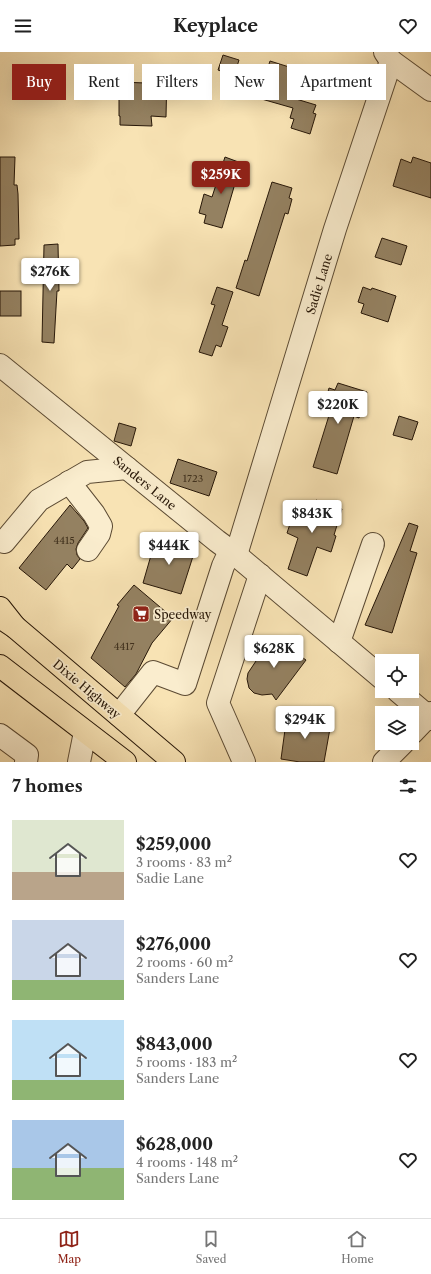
<!DOCTYPE html>
<html lang="en">
<head>
<meta charset="utf-8">
<style>
	:root { --surface:#fff; --page:#f2f2f2; --text:#222; --muted:#767676; --line:#e0e0e0; --accent:#8f2418 }
	body { margin:0; font-family:"Libre Caslon Text",serif; background:var(--page); color:var(--text); height:100vh; display:flex; flex-direction:column; font-size:15px; white-space:nowrap }
	* { box-sizing:border-box; margin:0 }
	p { font-size:13px; color:var(--muted) }
	.icon { flex:none; width:22px; height:22px; fill:none; stroke:currentColor; stroke-width:2; stroke-linecap:round; stroke-linejoin:round }
	.map { position:relative; height:710px; overflow:hidden }
	.side { display:flex; flex-direction:column; background:var(--surface); flex:1 }
	.side>* { flex:none }
	.hud { position:absolute; left:12px; top:12px; width:407px; height:36px; display:flex; gap:8px }
	.tools { position:absolute; left:375px; top:602px; display:grid; gap:8px }
	.tools a { display:grid; place-items:center; width:44px; height:44px; border-radius:0px; background:var(--surface); box-shadow:0 4px 16px #0002; font-size:20px }
	.price { position:absolute; translate:-50% -34px; padding:0 9px; border-radius:4px; background:#fff; color:#222; font-size:13px; line-height:26px; filter:drop-shadow(0 1px 2px #0008) }
	.price::after { content:''; position:absolute; left:50%; top:24px; width:12px; height:9px; margin-left:-6px; background:inherit; clip-path:polygon(0 0,100% 0,50% 100%) }
	.price.current { background:var(--accent); color:#fff }
	ul { padding:0; list-style:none }
	li { display:flex; align-items:center; gap:12px; height:100px; padding:0 12px }
	li span { display:grid; place-items:center; flex:none; width:112px; height:80px; border-radius:0px; color:#555 }
	li>.icon { margin-inline-start:auto }
	span .icon { width:48px; height:48px; fill:#fffc; stroke-width:1 }
	li b { font-size:17px }
	h2 { display:flex; justify-content:space-between; align-items:center; height:48px; padding:0 12px; font-size:17px }
	.tag { padding:0 14px; border-radius:0px; background:var(--surface); box-shadow:0 4px 16px #0002; font-size:14px; line-height:36px }
	.tag.current { background:var(--accent); color:#fff }
	header { display:flex; justify-content:space-between; align-items:center; height:52px; padding:0 12px; background:var(--surface); font-size:18px; font-weight:700 }
	.menu { display:flex; justify-content:space-around; align-items:center; height:56px; border-top:1px solid var(--line); background:var(--surface); font-size:11px; color:var(--muted) }
	.menu a { display:grid; justify-items:center; gap:2px }
	.menu .current { color:var(--accent) }
	.map>svg:first-child { display:block }
</style>
</head>
<body>
<header><svg class="icon" aria-label="menu" viewBox="0 0 24 24"><path d="M4 6h16M4 12h16M4 18h16"/></svg>Keyplace<svg class="icon" aria-label="heart" viewBox="0 0 24 24"><path d="M12 20l-8-8c-3-5 5-10 8-4 3-6 11-1 8 4z"/></svg></header>
<div class="map">
<svg width="431" height="710" viewBox="0 0 431 710">
	<rect width="100%" height="100%" fill="#f8e3b4"/>
	<filter id="stains"><feTurbulence type="fractalNoise" baseFrequency=".005" numOctaves="4"/><feColorMatrix values="0 0 0 0 .2 0 0 0 0 .09 0 0 0 0 .02 0 0 0 .5 -.17"/></filter>
	<radialGradient id="worn" r=".72"><stop offset=".6" stop-color="#630" stop-opacity="0"/><stop offset="1" stop-color="#630" stop-opacity=".3"/></radialGradient>
	<g fill="#948161" stroke="#271708">
		<polygon points="223,3 239,8 234,24 218,18"/>
		<polygon points="270,9 305,20 296,47 316,53 313,61 316,62 310,82 291,76 294,67 290,66 293,56 258,46"/>
		<polygon points="146,18 167,19 166,65 151,64 152,74 120,73 120,64 119,64 119,30 146,31"/>
		<polygon points="17,19 47,19 47,38 17,37"/>
		<polygon points="0,105 15,105 14,133 17,133 18,142 19,187 15,187 15,193 0,194"/>
		<polygon points="225,105 241,111 222,176 204,171 206,163 199,161 204,142 212,145"/>
		<polygon points="413,105 431,111 431,146 393,134 401,107 411,111"/>
		<polygon points="272,130 292,136 289,146 292,147 288,162 285,161 259,244 236,236 245,208 247,209"/>
		<polygon points="382,186 407,194 401,213 375,205"/>
		<polygon points="58,192 59,239 57,239 54,291 42,290 44,193"/>
		<polygon points="217,235 233,240 222,273 228,275 221,295 216,293 212,304 199,300 215,253 211,252"/>
		<polygon points="363,235 371,238 372,236 396,244 388,270 361,261 364,252 358,250"/>
		<rect x="0" y="239" width="21" height="25"/>
		<polygon points="338,331 367,340 359,366 354,364 337,422 313,415 331,357 324,355 329,336 335,338"/>
		<polygon points="399,364 418,370 412,388 393,383"/>
		<polygon points="119,371 136,376 131,394 114,389"/>
		<polygon points="178,407 217,420 209,444 170,431"/>
		<polygon points="316,448 342,457 334,483 336,484 331,500 317,495 307,524 288,517 298,486 287,481 295,457 299,458 299,455 310,459 312,454 314,455"/>
		<polygon points="70,453 84,469 88,476 78,491 76,497 77,503 80,507 72,517 67,512 46,538 19,516"/>
		<polygon points="409,471 418,474 410,499 417,501 392,581 365,573"/>
		<polygon points="156,486 195,498 181,542 143,531"/>
		<polygon points="134,533 173,566 152,591 136,622 125,635 91,606 119,554 117,553"/>
		<polygon points="272,585 306,608 276,648 272,642 262,643 254,641 249,636 247,627 248,621"/>
		<polygon points="287,663 331,671 324,710 300,710 281,707"/>
	</g>
	<g fill="none" stroke-linecap="round" stroke-linejoin="round">
		<g stroke="#5b4a33" stroke-width="24">
			<g id="minor">
				<polyline points="385,0 391,9 431,38"/>
				<polyline points="0,313 217,489 236,503 382,626"/>
				<polyline points="69,430 94,462 101,474 99,482 88,498"/>
				<polyline points="4,490 39,448 87,420 127,416"/>
				<polyline points="236,503 335,177 391,9"/>
				<polyline points="339,590 373,492"/>
				<polyline points="398,639 431,667"/>
				<polyline points="119,663 153,620 185,632 223,514 230,499"/>
				<polyline points="412,681 431,661"/>
				<polyline points="0,683 27,703 26,710"/>
				<polyline points="79,710 85,680"/>
				<polyline points="244,710 218,651 260,523"/>
				<polyline points="384,710 403,691"/>
			</g>
		</g>
		<g stroke="#271708" stroke-width="24">
			<g id="major">
				<polyline points="0,565 15,575 174,710"/>
				<polyline points="0,614 125,710"/>
			</g>
		</g>
		<g stroke="#271708" stroke-width="24">
			<polyline id="highway" points="0,556 15,575"/>
		</g>
		<use href="#minor" stroke="#faedce" stroke-width="22"/>
		<use href="#major" stroke="#f8e3b4" stroke-width="22"/>
		<use href="#highway" stroke="#f8e3b4" stroke-width="22"/>
	</g>
	<defs>
		<g id="supermarket-square" transform="scale(0.9)"><rect x="-9" y="-9" width="18" height="18" rx="4" fill="#8f2418" stroke="#faedce"/><path d="M-6-5.5h2.5l.6 2H6L4.5 2H-2.5L-4.4-4H-6ZM-1.5 3.2a1.3 1.3 0 1 0 .1 0ZM3 3.2a1.3 1.3 0 1 0 .1 0Z" fill="#fff"/></g>
	</defs>
	<g fill-rule="evenodd">
		<use href="#supermarket-square" x="141" y="562"/>
	</g>
	<g text-anchor="middle" dominant-baseline="central" stroke-width="3.5" stroke-linejoin="round" paint-order="stroke">
		<g font-size="10" fill="#42321e">
			<text x="193" y="426">1723</text>
			<text x="64" y="488">4415</text>
			<text x="124" y="594">4417</text>
		</g>
		<g font-size="12" fill="#271708" stroke="#faedce">
			<text transform="translate(319 232) rotate(-73)">Sadie Lane</text>
			<text transform="translate(145 431) rotate(39)">Sanders Lane</text>
			<text transform="translate(87 637) rotate(40)">Dixie Highway</text>
		</g>
		<g font-size="12" fill="#271708" stroke="#faedce" text-anchor="start">
			<text x="154" y="562">Speedway</text>
		</g>
	</g>
	<rect width="100%" height="100%" filter="url(#stains)"/>
	<rect width="100%" height="100%" fill="url(#worn)"/>
</svg>
<div class="tools">
<a><svg class="icon" aria-label="locate" viewBox="0 0 24 24"><circle cx="12" cy="12" r="6"/><path d="M12 2v4M12 18v4M2 12h4M18 12h4"/></svg></a>
<a><svg class="icon" aria-label="layers" viewBox="0 0 24 24"><path d="M12 4l9 5-9 5-9-5zM3 14l9 5 9-5"/></svg></a>
</div>
<b class="price current" style="left:221px;top:143px">$259K</b>
<b class="price" style="left:50px;top:240px">$276K</b>
<b class="price" style="left:338px;top:373px">$220K</b>
<b class="price" style="left:312px;top:482px">$843K</b>
<b class="price" style="left:169px;top:514px">$444K</b>
<b class="price" style="left:274px;top:617px">$628K</b>
<b class="price" style="left:305px;top:688px">$294K</b>
<div class="hud">
<a class="tag current">Buy</a>
<a class="tag">Rent</a>
<a class="tag">Filters</a>
<a class="tag">New</a>
<a class="tag">Apartment</a>
</div>
</div>
<section class="side">
<h2>7 homes<svg class="icon" aria-label="filters" viewBox="0 0 24 24"><path d="M4 7h16M4 17h16"/><circle cx="9" cy="7" r="2"/><circle cx="15" cy="17" r="2"/></svg></h2>
<ul>
<li><span style="background:linear-gradient(#dfe7d0 65%,#b9a48a 0)"><svg class="icon" aria-label="home" viewBox="0 0 24 24"><path d="M3 11l9-7 9 7M6 9v11h12V9"/></svg></span><div><b>$259,000</b><p>3 rooms · 83 m²</p><p>Sadie Lane</p></div><svg class="icon" aria-label="heart" viewBox="0 0 24 24"><path d="M12 20l-8-8c-3-5 5-10 8-4 3-6 11-1 8 4z"/></svg></li>
<li><span style="background:linear-gradient(#c9d6e8 75%,#8fb573 0)"><svg class="icon" aria-label="home" viewBox="0 0 24 24"><path d="M3 11l9-7 9 7M6 9v11h12V9"/></svg></span><div><b>$276,000</b><p>2 rooms · 60 m²</p><p>Sanders Lane</p></div><svg class="icon" aria-label="heart" viewBox="0 0 24 24"><path d="M12 20l-8-8c-3-5 5-10 8-4 3-6 11-1 8 4z"/></svg></li>
<li><span style="background:linear-gradient(#bfe0f5 75%,#8fb573 0)"><svg class="icon" aria-label="home" viewBox="0 0 24 24"><path d="M3 11l9-7 9 7M6 9v11h12V9"/></svg></span><div><b>$843,000</b><p>5 rooms · 183 m²</p><p>Sanders Lane</p></div><svg class="icon" aria-label="heart" viewBox="0 0 24 24"><path d="M12 20l-8-8c-3-5 5-10 8-4 3-6 11-1 8 4z"/></svg></li>
<li><span style="background:linear-gradient(#a9c7e8 60%,#8fb573 0)"><svg class="icon" aria-label="home" viewBox="0 0 24 24"><path d="M3 11l9-7 9 7M6 9v11h12V9"/></svg></span><div><b>$628,000</b><p>4 rooms · 148 m²</p><p>Sanders Lane</p></div><svg class="icon" aria-label="heart" viewBox="0 0 24 24"><path d="M12 20l-8-8c-3-5 5-10 8-4 3-6 11-1 8 4z"/></svg></li>
</ul>
</section>
<nav class="menu">
<a class="current"><svg class="icon" aria-label="map" viewBox="0 0 24 24"><path d="M3 6l6-2 6 2 6-2v14l-6 2-6-2-6 2zM9 4v14M15 6v14"/></svg>Map</a>
<a><svg class="icon" aria-label="saved" viewBox="0 0 24 24"><path d="M7 4h10v16l-5-4-5 4z"/></svg>Saved</a>
<a><svg class="icon" aria-label="home" viewBox="0 0 24 24"><path d="M3 11l9-7 9 7M6 9v11h12V9"/></svg>Home</a>
</nav>
</body>
</html>
